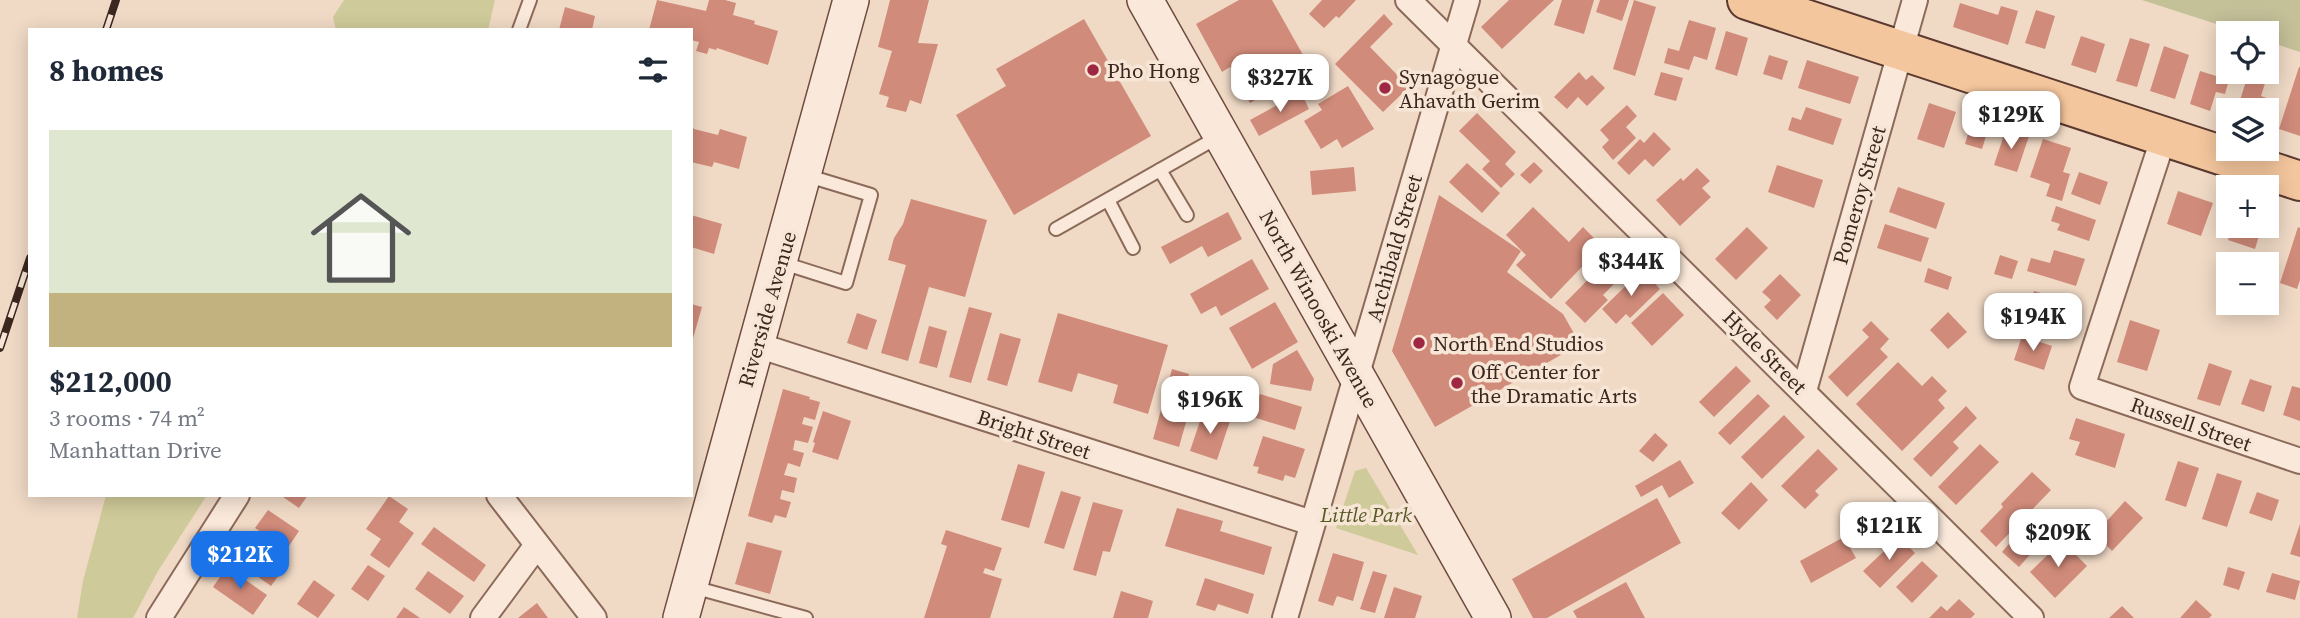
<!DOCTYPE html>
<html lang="en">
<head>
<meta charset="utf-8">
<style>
	:root { --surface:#fff; --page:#f2f2f3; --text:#1f2937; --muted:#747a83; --line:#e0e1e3; --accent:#1a73e8 }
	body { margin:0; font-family:"Source Serif 4",serif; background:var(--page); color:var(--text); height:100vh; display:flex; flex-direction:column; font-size:26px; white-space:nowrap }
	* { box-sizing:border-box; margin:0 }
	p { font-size:23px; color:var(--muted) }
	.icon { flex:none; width:38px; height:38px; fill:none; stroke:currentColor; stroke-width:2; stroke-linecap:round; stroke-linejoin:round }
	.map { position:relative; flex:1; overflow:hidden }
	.panel { position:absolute; left:28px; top:28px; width:665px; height:469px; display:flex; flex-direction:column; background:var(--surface); border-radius:0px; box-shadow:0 4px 18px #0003 }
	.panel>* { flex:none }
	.buttons { position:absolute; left:2216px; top:21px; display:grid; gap:14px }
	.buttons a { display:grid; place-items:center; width:63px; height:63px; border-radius:0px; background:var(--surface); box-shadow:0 4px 18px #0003; font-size:35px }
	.price { position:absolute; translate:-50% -60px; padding:0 16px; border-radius:14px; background:#fff; color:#222; font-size:23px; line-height:46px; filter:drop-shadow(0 2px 4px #0008) }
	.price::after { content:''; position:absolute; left:50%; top:42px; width:21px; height:16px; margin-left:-10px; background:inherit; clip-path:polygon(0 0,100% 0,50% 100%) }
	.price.active { background:var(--accent); color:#fff }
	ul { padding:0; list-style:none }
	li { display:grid; align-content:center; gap:14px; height:371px; padding:0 21px }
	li+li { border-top:2px solid var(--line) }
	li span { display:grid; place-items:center; height:217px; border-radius:0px; color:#555 }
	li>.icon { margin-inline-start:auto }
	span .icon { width:126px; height:126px; fill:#fffc; stroke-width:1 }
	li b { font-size:30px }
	h2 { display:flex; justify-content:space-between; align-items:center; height:84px; padding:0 21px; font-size:30px }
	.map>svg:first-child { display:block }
</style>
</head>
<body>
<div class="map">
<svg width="2300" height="618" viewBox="0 0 2300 618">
	<rect width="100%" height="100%" fill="#f0dac6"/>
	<g fill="#cfca99">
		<polygon points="344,0 495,0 488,30 336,30 333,17"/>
		<polygon points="1366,468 1418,555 1336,528 1355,471"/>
		<polygon points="106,495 207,495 158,571 133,618 77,618 83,581"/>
	</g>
	<polygon fill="#c4c098" points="2142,0 2300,0 2300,52 2266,41 2266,33 2244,33"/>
	<g fill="#d08b7a">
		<polygon points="657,0 706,11 709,0 725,0 736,3 733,15 755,21 754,24 778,31 768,65 717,48 716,50 709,48 707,54 696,51 699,42 691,40 691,30 649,30"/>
		<polygon points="890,0 929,0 918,43 938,44 921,104 910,100 906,112 886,107 889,97 879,94 892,51 878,47"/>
		<polygon points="1239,0 1272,0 1307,62 1282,76 1286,83 1250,103 1230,67 1222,72 1196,24"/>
		<polygon points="1322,0 1356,0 1339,18 1336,16 1324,28 1309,14"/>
		<polygon points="1509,0 1554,0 1502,49 1481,27"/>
		<polygon points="1562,0 1594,0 1584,34 1554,25"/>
		<polygon points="1600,0 1629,0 1622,21 1596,12"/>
		<polygon points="1634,0 1656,7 1635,76 1613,69"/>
		<polygon points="1960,3 1998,15 2001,6 2018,11 2008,45 1953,27"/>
		<polygon points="565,7 595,16 592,30 559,30"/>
		<polygon points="2036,10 2055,16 2045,49 2025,43"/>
		<polygon points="1384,14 1393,24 1370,47 1409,87 1383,112 1335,64"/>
		<polygon points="1084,19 1151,136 1014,215 956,115 1006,86 996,69"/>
		<polygon points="1689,20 1716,28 1707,60 1694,56 1689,70 1664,63 1668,48 1679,51"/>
		<polygon points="1726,31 1748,38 1737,76 1715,69"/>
		<polygon points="2081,36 2105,44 2096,73 2071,65"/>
		<polygon points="2130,38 2150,44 2137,87 2116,81"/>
		<polygon points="2164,46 2189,55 2175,99 2150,91"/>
		<polygon points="1769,55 1788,61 1782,80 1763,74"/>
		<polygon points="1807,60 1859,77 1850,104 1798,88"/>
		<polygon points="2266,62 2271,64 2261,96 2272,100 2267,116 2266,110 2237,110 2247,78 2237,75 2237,72 2266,72"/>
		<polygon points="2299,67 2300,67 2300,136 2279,129"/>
		<polygon points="2200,71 2229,80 2225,94 2216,92 2210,111 2190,104"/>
		<polygon points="1579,72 1586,80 1592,75 1605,88 1587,106 1578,97 1567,109 1554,97"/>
		<polygon points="1661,72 1683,78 1676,101 1654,95"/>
		<polygon points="1348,86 1374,129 1342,148 1337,139 1321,149 1304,121 1322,110 1318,104"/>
		<polygon points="1301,92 1309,109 1259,136 1250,120"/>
		<polygon points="1929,103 1956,112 1944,148 1917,139"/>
		<polygon points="1627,105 1637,116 1626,127 1636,138 1613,160 1602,147 1609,140 1600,130"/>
		<polygon points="1806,107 1842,119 1833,145 1788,130 1792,117 1801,120"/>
		<polygon points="1477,113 1516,152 1505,164 1515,174 1501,188 1482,169 1490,161 1459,131"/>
		<polygon points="1973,118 1990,123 1982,149 1965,144"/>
		<polygon points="691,123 694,129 718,135 720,129 747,137 739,169 714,162 712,167 691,162"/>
		<polygon points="2006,129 2029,136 2017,172 1994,165"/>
		<polygon points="1654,132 1671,149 1653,167 1645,159 1629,175 1617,163 1640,139 1644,143"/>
		<polygon points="2043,139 2071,148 2063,172 2070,174 2062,201 2046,196 2050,184 2030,177"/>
		<polygon points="1534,162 1543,171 1530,184 1520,175"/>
		<polygon points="1467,163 1500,193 1482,213 1449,182"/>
		<polygon points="1777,165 1823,180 1814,208 1768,192"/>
		<polygon points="1354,167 1356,191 1312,195 1310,171"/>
		<polygon points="1697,168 1710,181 1702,188 1711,197 1680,226 1656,200 1681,178 1683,181"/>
		<polygon points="2079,172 2108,182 2100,205 2071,194"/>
		<polygon points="1898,187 1945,203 1936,229 1889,212"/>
		<polygon points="2178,191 2213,203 2201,236 2167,224"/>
		<polygon points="1439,195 1521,251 1507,272 1563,314 1580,344 1435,427 1392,351"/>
		<polygon points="911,199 987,220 965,297 929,287 908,361 881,353 906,265 888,260 894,238 903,224"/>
		<polygon points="2056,206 2096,220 2089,241 2057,230 2060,224 2051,221"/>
		<polygon points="1533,207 1569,242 1583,227 1602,246 1551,299 1516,265 1526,255 1506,235"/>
		<polygon points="1228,212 1242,239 1208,257 1202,246 1170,264 1161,247"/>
		<polygon points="691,215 722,224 714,254 691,247"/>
		<polygon points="1885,224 1929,238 1921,262 1877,248"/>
		<polygon points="2232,226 2262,226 2255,249 2228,240"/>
		<polygon points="1747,227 1768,248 1736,280 1715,259"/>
		<polygon points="2298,227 2300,228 2300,280 2297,289 2280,283"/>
		<polygon points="1619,248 1635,263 1603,295 1608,300 1585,323 1565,303"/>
		<polygon points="2054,250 2085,259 2076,286 2027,271 2031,258 2050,263"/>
		<polygon points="2000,255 2018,261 2012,279 1994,274"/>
		<polygon points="1252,259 1269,289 1221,316 1216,306 1201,314 1190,294"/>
		<polygon points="1928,268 1952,277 1948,290 1924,282"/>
		<polygon points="1642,270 1660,289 1630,318 1626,314 1616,324 1602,309"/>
		<polygon points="1780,274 1801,295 1777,320 1764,307 1771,300 1762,292"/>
		<polygon points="2034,291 2068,301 2061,325 2027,315"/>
		<polygon points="1663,293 1684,315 1652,346 1631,323"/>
		<polygon points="1275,302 1298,342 1252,369 1229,328"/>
		<polygon points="691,304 702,307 692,342 691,342"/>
		<polygon points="969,307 992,313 971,383 949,377"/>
		<polygon points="1948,312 1967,332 1948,349 1930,330"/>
		<polygon points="857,313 877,320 867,350 847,343"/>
		<polygon points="1058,313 1168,345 1148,414 1113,403 1118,385 1078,373 1072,392 1038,382"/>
		<polygon points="2130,320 2160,330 2147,371 2117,362"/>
		<polygon points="1871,321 1889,339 1880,349 1888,357 1847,397 1828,377 1869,337 1862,330"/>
		<polygon points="929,326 947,331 937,368 919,363"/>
		<polygon points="1000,333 1021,339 1007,386 987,380"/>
		<polygon points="2022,336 2052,346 2044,370 2014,360"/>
		<polygon points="1297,350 1314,379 1311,391 1270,384 1273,364"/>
		<polygon points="1898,362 1922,386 1932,376 1947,391 1938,400 1945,408 1902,451 1856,404"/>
		<polygon points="2209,363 2232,371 2220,406 2197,399"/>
		<polygon points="1736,366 1751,381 1714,417 1699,402"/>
		<polygon points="1172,369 1189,374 1187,381 1197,383 1179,447 1153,439"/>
		<polygon points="2250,379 2272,386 2264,412 2241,404"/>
		<polygon points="2292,386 2300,388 2300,421 2283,415"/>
		<polygon points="783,389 810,397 809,399 820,402 815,420 804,417 802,424 813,427 808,443 795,440 793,450 804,453 800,467 788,463 784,475 797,478 794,493 782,490 780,499 791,502 786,518 775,515 772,523 748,516"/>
		<polygon points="1260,394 1302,407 1295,430 1253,417"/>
		<polygon points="1758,394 1770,406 1730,445 1718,433"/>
		<polygon points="1966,406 1977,418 1953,442 1959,448 1931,477 1913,459"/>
		<polygon points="823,411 851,421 838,460 812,452 815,443 813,442"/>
		<polygon points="1203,412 1230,421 1217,460 1190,451"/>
		<polygon points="1784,415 1805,437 1762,479 1741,457"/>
		<polygon points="2076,418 2125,434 2115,468 2075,455 2080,442 2069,439"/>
		<polygon points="1655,433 1668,445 1653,462 1639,451"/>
		<polygon points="1263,436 1305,449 1295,478 1285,475 1283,481 1257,473 1259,467 1253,466"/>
		<polygon points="1980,444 1999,462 1956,505 1938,487"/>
		<polygon points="1818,449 1838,469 1815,491 1819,495 1805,509 1781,486"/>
		<polygon points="1680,460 1694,483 1669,498 1662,485 1641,497 1635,486"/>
		<polygon points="2178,461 2199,468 2186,507 2165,500"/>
		<polygon points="1018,464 1045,472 1029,528 1001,520"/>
		<polygon points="2032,472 2051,490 1996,547 1980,531 2003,507 2001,504"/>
		<polygon points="2217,473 2242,481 2227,527 2202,519"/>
		<polygon points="1751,482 1768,500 1739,530 1721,513"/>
		<polygon points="1061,491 1081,497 1064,549 1044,543"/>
		<polygon points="2257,492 2279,500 2272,521 2249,513"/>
		<polygon points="280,495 308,495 299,508"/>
		<polygon points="389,496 408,509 399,522 414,533 389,568 370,555 381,539 366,529"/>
		<polygon points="1657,498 1681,543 1547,618 1533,618 1512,579"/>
		<polygon points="2125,501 2143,518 2112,551 2095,534"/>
		<polygon points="1093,502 1123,510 1110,552 1103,551 1096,576 1073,570"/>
		<polygon points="1177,508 1223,521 1220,531 1272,547 1264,575 1165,546"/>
		<polygon points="268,510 299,531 287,549 255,528"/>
		<polygon points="1873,513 1888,530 1870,547 1855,531"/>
		<polygon points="2032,517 2049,533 2019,567 2002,552"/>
		<polygon points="2300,524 2300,557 2290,554"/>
		<polygon points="434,527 486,565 474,582 421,544"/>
		<polygon points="946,530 1002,548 994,571 985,568 983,573 1002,579 990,618 924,618 947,546 941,544"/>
		<polygon points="1844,537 1856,558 1811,583 1800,561"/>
		<polygon points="1899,537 1915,553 1880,588 1863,571"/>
		<polygon points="246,541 284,568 271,586 233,559"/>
		<polygon points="2062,541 2087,566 2055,598 2030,572"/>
		<polygon points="747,542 782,551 770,594 735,584"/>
		<polygon points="1333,553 1364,562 1353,601 1337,596 1333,606 1318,601"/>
		<polygon points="1922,561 1938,576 1912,603 1896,587"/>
		<polygon points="368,565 385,576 368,601 351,589"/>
		<polygon points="227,567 267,595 253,615 213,587"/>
		<polygon points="2228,567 2245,572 2239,590 2223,585"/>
		<polygon points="428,571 464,596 450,614 415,589"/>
		<polygon points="1373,571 1387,575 1375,613 1360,609"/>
		<polygon points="2272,573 2300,581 2295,600 2266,592"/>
		<polygon points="1205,578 1254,594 1248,614 1218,604 1215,611 1196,605"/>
		<polygon points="314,580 335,595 318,618 297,604"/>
		<polygon points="1626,582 1645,618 1577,618 1573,611"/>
		<polygon points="1394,587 1422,596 1415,618 1384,618"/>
		<polygon points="1121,591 1153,601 1148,618 1113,618"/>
		<polygon points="1959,599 1975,614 1971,618 1929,618 1941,606 1947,611"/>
		<polygon points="2196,600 2212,615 2209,618 2180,618"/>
		<polygon points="537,603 548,618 518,618"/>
		<polygon points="2122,606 2134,618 2109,618"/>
		<polygon points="404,607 420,618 396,618"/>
	</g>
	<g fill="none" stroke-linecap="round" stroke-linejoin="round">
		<g stroke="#8c6a5a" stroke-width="16">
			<g id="lane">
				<polyline points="519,30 530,0"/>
				<polyline points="1160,170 1187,215"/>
				<polyline points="1108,200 1133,248"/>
				<polyline points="1056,229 1218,137"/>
				<polyline points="783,263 846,283 871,195 805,175"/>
				<polyline points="693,587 806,618"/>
			</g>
		</g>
		<g stroke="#8c6a5a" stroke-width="28">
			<g id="street">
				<polyline points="1408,0 2031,618"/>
				<polyline points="2164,136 2082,387 2300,461"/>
				<polyline points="757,345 1312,523"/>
				<polyline points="1804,391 1915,0"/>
				<polyline points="499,495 594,618"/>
				<polyline points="159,618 237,495"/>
				<polyline points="483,618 537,545"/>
				<polyline points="1285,618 1467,0"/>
			</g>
		</g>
		<g stroke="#6e4b3e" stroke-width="38">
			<g id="secondary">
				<polyline points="1145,0 1493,618"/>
				<polyline points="681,618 851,0"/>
			</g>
		</g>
		<g stroke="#5a392f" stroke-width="42">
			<polyline id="primary" points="1747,0 2300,181"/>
		</g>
		<use href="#lane" stroke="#fae9da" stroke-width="12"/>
		<use href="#street" stroke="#fae9da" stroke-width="24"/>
		<use href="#secondary" stroke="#fae9da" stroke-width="35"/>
		<use href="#primary" stroke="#f4c69d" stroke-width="38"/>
		<g stroke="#3c271f" stroke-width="8">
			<g id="rail">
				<polyline points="106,30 116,0"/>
				<polyline points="0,348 30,258"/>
			</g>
		</g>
		<use href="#rail" stroke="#f7e6d6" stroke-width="5" stroke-dasharray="16" stroke-linecap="butt"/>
	</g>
	<g fill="#9e2842" stroke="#f7e6d6" stroke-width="2.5">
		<circle cx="1093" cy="70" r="7"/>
		<circle cx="1385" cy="88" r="7"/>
		<circle cx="1419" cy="343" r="7"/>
		<circle cx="1457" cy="383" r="7"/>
	</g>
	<g text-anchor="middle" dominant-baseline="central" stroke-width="7" stroke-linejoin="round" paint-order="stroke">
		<g font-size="21" fill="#3c271f" stroke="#f7e6d6" text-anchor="start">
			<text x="1107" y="70">Pho Hong</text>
			<text x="1399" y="76">Synagogue<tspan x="1399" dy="24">Ahavath Gerim</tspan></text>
			<text x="1433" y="343">North End Studios</text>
			<text x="1471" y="371">Off Center for<tspan x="1471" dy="24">the Dramatic Arts</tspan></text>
		</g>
		<g font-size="21" fill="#3c271f" stroke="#f7e6d6">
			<text transform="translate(1859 195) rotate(-74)">Pomeroy Street</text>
			<text transform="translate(1394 248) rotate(-74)">Archibald Street</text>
			<text transform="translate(767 309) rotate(-74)">Riverside Avenue</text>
			<text transform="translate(1319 309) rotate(61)">North Winooski Avenue</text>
			<text transform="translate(1765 352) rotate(45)">Hyde Street</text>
			<text transform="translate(2191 424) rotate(19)">Russell Street</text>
			<text transform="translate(1034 434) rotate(18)">Bright Street</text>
		</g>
		<g font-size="21" font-style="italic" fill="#575925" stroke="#f7e6d6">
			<text x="1366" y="514">Little Park</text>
		</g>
	</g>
</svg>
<div class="buttons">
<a><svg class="icon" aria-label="locate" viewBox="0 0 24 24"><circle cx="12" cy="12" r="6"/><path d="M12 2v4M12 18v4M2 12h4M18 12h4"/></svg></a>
<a><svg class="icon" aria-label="layers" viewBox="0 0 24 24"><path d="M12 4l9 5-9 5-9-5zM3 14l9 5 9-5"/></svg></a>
<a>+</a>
<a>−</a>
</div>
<b class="price" style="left:1280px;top:114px">$327K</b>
<b class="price" style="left:2011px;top:151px">$129K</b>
<b class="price" style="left:1631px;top:298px">$344K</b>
<b class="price" style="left:2033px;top:353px">$194K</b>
<b class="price" style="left:1210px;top:436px">$196K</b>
<b class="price" style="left:1889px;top:562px">$121K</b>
<b class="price" style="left:2058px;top:569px">$209K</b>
<b class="price active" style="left:240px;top:591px">$212K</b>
<section class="panel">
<h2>8 homes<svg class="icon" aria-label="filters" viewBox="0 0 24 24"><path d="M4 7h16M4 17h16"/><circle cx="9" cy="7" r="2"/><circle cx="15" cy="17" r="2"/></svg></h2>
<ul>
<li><span style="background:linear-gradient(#dfe7d0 75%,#c2b280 0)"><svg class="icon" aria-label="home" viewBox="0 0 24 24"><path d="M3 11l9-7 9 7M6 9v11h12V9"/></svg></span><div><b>$212,000</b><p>3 rooms · 74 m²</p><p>Manhattan Drive</p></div></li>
</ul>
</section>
</div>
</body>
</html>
